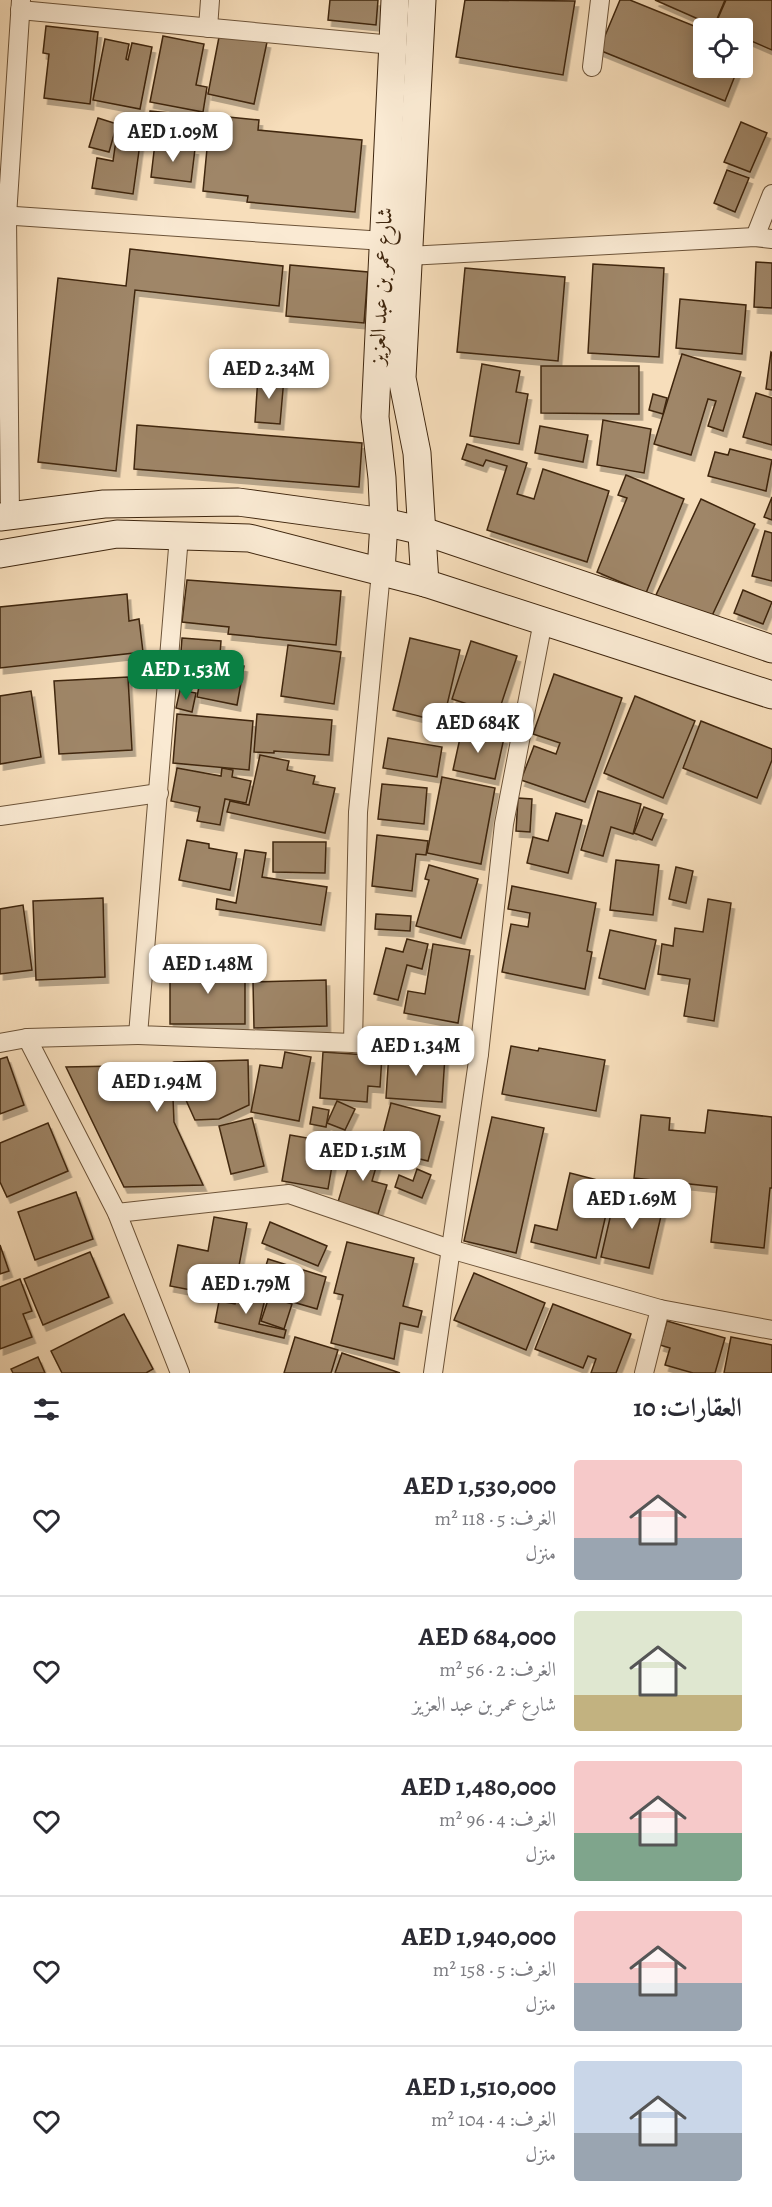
<!DOCTYPE html>
<html lang="ar">
<head>
<meta charset="utf-8">
<style>
	:root { --surface:#fff; --page:#f7f7f7; --text:#2b2b33; --muted:#7c7c81; --line:#e1e1e2; --accent:#0b8043 }
	body { margin:0; font-family:Alegreya,Amiri,serif; background:var(--page); color:var(--text); direction:rtl; height:100vh; display:flex; flex-direction:column; font-size:22px; white-space:nowrap }
	* { box-sizing:border-box; margin:0 }
	p { font-size:20px; color:var(--muted) }
	.icon { flex:none; width:33px; height:33px; fill:none; stroke:currentColor; stroke-width:2; stroke-linecap:round; stroke-linejoin:round }
	.map { position:relative; height:1373px; overflow:hidden; direction:ltr }
	.drawer { display:flex; flex-direction:column; background:var(--surface); flex:1 }
	.drawer>* { flex:none }
	.tools { position:absolute; left:693px; top:18px; display:grid; gap:12px }
	.tools a { display:grid; place-items:center; width:60px; height:60px; border-radius:6px; background:var(--surface); box-shadow:0 3px 15px #0003; font-size:30px }
	.price { position:absolute; translate:-50% -51px; padding:0 14px; border-radius:12px; background:#fff; color:#222; font-size:20px; line-height:39px; filter:drop-shadow(0 2px 3px #0008) }
	.price::after { content:''; position:absolute; left:50%; top:36px; width:18px; height:14px; margin-left:-9px; background:inherit; clip-path:polygon(0 0,100% 0,50% 100%) }
	.price.active { background:var(--accent); color:#fff }
	ul { padding:0; list-style:none }
	li { display:flex; align-items:center; gap:18px; height:150px; padding:0 30px }
	li+li { border-top:2px solid var(--line) }
	li span { display:grid; place-items:center; flex:none; width:168px; height:120px; border-radius:6px; color:#555 }
	li>.icon { margin-inline-start:auto }
	span .icon { width:72px; height:72px; fill:#fffc; stroke-width:1 }
	li b { font-size:26px }
	h2 { display:flex; justify-content:space-between; align-items:center; height:72px; padding:0 30px; font-size:26px }
	.map>svg:first-child { display:block }
</style>
</head>
<body>
<div class="map">
<svg width="772" height="1373" viewBox="0 0 772 1373">
	<defs>
		<filter id="shadow"><feDropShadow dx="3.5" dy="6" stdDeviation="0" flood-color="#0004"/></filter>
	</defs>
	<rect width="100%" height="100%" fill="#f7debb"/>
	<filter id="stains"><feTurbulence type="fractalNoise" baseFrequency=".00333" numOctaves="4"/><feColorMatrix values="0 0 0 0 .2 0 0 0 0 .09 0 0 0 0 .02 0 0 0 .5 -.17"/></filter>
	<radialGradient id="worn" r=".72"><stop offset=".6" stop-color="#630" stop-opacity="0"/><stop offset="1" stop-color="#630" stop-opacity=".3"/></radialGradient>
	<g fill="#9f8668" stroke="#3f260e" stroke-width="1.5" filter="url(#shadow)">
		<polygon points="330,0 378,0 376,25 328,20"/>
		<polygon points="465,0 575,1 563,75 456,57"/>
		<polygon points="620,0 630,0 704,30 704,68 738,68 725,101 599,50"/>
		<polygon points="655,0 725,0 714,26"/>
		<polygon points="726,0 772,0 772,50 742,37 742,28 724,28 715,25"/>
		<polygon points="46,26 98,32 90,104 44,98 49,54 43,53"/>
		<polygon points="220,32 267,42 254,104 208,94"/>
		<polygon points="163,36 204,44 196,85 207,87 203,112 150,102"/>
		<polygon points="105,39 129,44 126,59 128,60 132,43 152,47 140,109 93,100"/>
		<polygon points="150,111 201,116 198,139 148,133"/>
		<polygon points="208,115 259,120 258,130 362,140 355,212 247,202 248,196 203,191 208,138 205,138"/>
		<polygon points="98,118 117,124 109,152 89,147"/>
		<polygon points="119,119 143,122 133,194 92,188 97,158 113,161"/>
		<polygon points="741,122 767,133 750,172 724,162"/>
		<polygon points="155,143 195,149 191,182 151,177"/>
		<polygon points="727,170 749,178 735,212 714,203"/>
		<polygon points="130,249 283,266 279,306 135,290 116,471 38,462 58,278 126,286"/>
		<polygon points="756,262 772,263 772,308 754,307"/>
		<polygon points="593,264 664,268 659,357 588,353"/>
		<polygon points="290,265 368,272 364,323 286,316"/>
		<polygon points="465,268 565,277 558,361 457,352"/>
		<polygon points="680,299 746,305 742,354 676,348"/>
		<polygon points="771,352 772,353 772,390 766,389"/>
		<polygon points="682,354 741,372 723,431 708,426 716,401 708,399 691,455 654,444"/>
		<polygon points="482,364 520,371 516,392 528,394 519,444 470,436"/>
		<polygon points="541,366 639,366 639,414 541,413"/>
		<polygon points="258,376 284,378 280,424 255,422"/>
		<polygon points="756,393 772,398 772,445 743,437"/>
		<polygon points="653,394 667,398 663,414 649,410"/>
		<polygon points="603,420 651,429 644,473 597,465"/>
		<polygon points="137,425 362,443 359,487 134,469"/>
		<polygon points="540,426 588,435 583,462 535,453"/>
		<polygon points="467,444 527,463 517,494 534,499 543,469 609,491 587,562 487,530 507,466 486,460 483,466 462,459"/>
		<polygon points="730,449 772,460 766,491 708,476 715,452 728,455"/>
		<polygon points="626,475 684,499 646,593 597,572 627,498 618,495"/>
		<polygon points="772,497 772,520 764,517"/>
		<polygon points="701,499 755,524 710,620 656,595"/>
		<polygon points="765,531 772,533 772,581 752,576"/>
		<polygon points="187,580 341,591 336,645 228,634 229,627 182,622"/>
		<polygon points="743,590 772,602 763,624 734,613"/>
		<polygon points="127,594 129,621 139,619 143,652 0,668 0,607"/>
		<polygon points="182,638 221,641 218,681 179,678"/>
		<polygon points="410,638 460,650 443,722 393,710"/>
		<polygon points="471,641 517,656 498,714 452,699"/>
		<polygon points="288,645 341,652 334,704 281,696"/>
		<polygon points="224,662 244,666 237,705 197,697 200,681 220,685"/>
		<polygon points="554,674 622,698 585,802 521,780 534,746 556,754 560,743 533,734"/>
		<polygon points="128,677 132,750 59,754 54,681"/>
		<polygon points="180,690 196,693 192,712 176,708"/>
		<polygon points="31,691 41,757 0,764 0,696"/>
		<polygon points="635,696 695,721 663,798 604,773"/>
		<polygon points="177,714 253,721 249,770 173,763"/>
		<polygon points="257,714 332,720 329,755 274,751 274,753 254,752"/>
		<polygon points="701,721 772,749 772,760 757,798 683,768"/>
		<polygon points="462,729 504,738 495,779 453,770"/>
		<polygon points="388,738 442,747 437,777 383,768"/>
		<polygon points="260,755 289,761 287,770 315,776 313,784 335,788 325,833 227,812 230,801 249,805"/>
		<polygon points="177,768 221,776 222,768 233,770 232,777 251,781 246,803 225,799 220,825 197,821 200,807 171,801"/>
		<polygon points="442,777 495,788 481,864 427,853"/>
		<polygon points="382,784 427,788 424,824 378,819"/>
		<polygon points="598,791 641,804 633,834 611,827 603,856 581,850"/>
		<polygon points="518,798 532,799 530,832 516,831"/>
		<polygon points="644,807 663,814 652,840 634,833"/>
		<polygon points="556,813 582,820 568,873 527,863 533,837 548,841"/>
		<polygon points="377,835 428,841 426,855 416,854 412,891 372,886"/>
		<polygon points="187,840 209,844 209,848 237,853 230,890 179,880"/>
		<polygon points="273,842 326,842 325,873 273,872"/>
		<polygon points="245,850 266,853 262,877 327,887 321,925 216,909 217,899 236,903"/>
		<polygon points="616,860 659,865 653,915 610,910"/>
		<polygon points="429,865 478,879 461,938 416,926 429,880 425,879"/>
		<polygon points="676,867 693,871 686,903 669,899"/>
		<polygon points="512,886 596,903 587,951 592,952 585,989 502,972 511,924 528,927 530,913 508,909"/>
		<polygon points="103,898 105,977 36,980 33,901"/>
		<polygon points="708,899 731,903 714,1021 684,1016 690,979 658,974 662,944 673,946 675,928 703,932"/>
		<polygon points="23,905 32,970 0,974 0,909"/>
		<polygon points="376,914 411,916 410,931 375,929"/>
		<polygon points="610,930 656,940 645,989 599,978"/>
		<polygon points="407,939 428,944 422,969 407,965 398,1000 374,994 386,948 403,952"/>
		<polygon points="433,944 470,950 458,1023 404,1013 408,991 425,994"/>
		<rect x="170" y="965" width="75" height="59"/>
		<polygon points="326,980 327,1026 254,1028 253,982"/>
		<polygon points="511,1046 538,1051 539,1048 605,1060 596,1111 502,1094"/>
		<polygon points="285,1052 311,1057 299,1121 251,1112 260,1065 282,1068"/>
		<polygon points="323,1052 382,1056 380,1087 368,1086 367,1102 320,1098"/>
		<polygon points="389,1052 445,1056 442,1102 386,1098"/>
		<polygon points="7,1057 24,1105 0,1114 0,1059"/>
		<polygon points="248,1060 249,1105 219,1119 195,1120 185,1098 173,1098 174,1122 203,1185 124,1187 66,1067 167,1065 174,1062"/>
		<polygon points="337,1101 355,1109 345,1130 327,1123"/>
		<polygon points="391,1103 440,1116 428,1161 379,1149"/>
		<polygon points="313,1107 329,1110 326,1127 310,1124"/>
		<polygon points="708,1110 772,1117 772,1188 770,1188 764,1248 711,1242 717,1187 634,1178 641,1115 670,1118 669,1130 705,1133"/>
		<polygon points="492,1117 544,1128 516,1253 464,1241"/>
		<polygon points="252,1118 264,1166 231,1174 219,1126"/>
		<polygon points="48,1123 68,1171 7,1197 0,1182 0,1143"/>
		<polygon points="290,1135 336,1143 328,1189 282,1181"/>
		<polygon points="355,1145 373,1150 372,1154 379,1157 372,1181 387,1185 378,1214 338,1202"/>
		<polygon points="417,1169 431,1175 422,1198 395,1187 399,1175 413,1181"/>
		<polygon points="570,1173 613,1184 596,1258 531,1242 535,1225 557,1230"/>
		<polygon points="76,1192 93,1239 35,1260 18,1212"/>
		<polygon points="616,1192 664,1203 649,1268 601,1257"/>
		<polygon points="214,1217 247,1223 233,1298 170,1286 178,1245 208,1251"/>
		<polygon points="270,1222 327,1246 318,1266 262,1243"/>
		<polygon points="347,1242 414,1258 403,1306 422,1311 418,1327 400,1323 394,1359 331,1343 343,1295 334,1293"/>
		<polygon points="0,1245 9,1271 0,1274"/>
		<polygon points="90,1252 109,1297 43,1325 24,1279"/>
		<polygon points="268,1259 326,1277 317,1309 258,1292"/>
		<polygon points="246,1270 261,1274 255,1296 241,1292"/>
		<polygon points="474,1273 545,1303 526,1350 454,1320"/>
		<polygon points="20,1279 32,1311 23,1314 32,1337 0,1349 0,1287"/>
		<polygon points="238,1293 265,1299 259,1324 286,1330 284,1338 215,1322 219,1301 235,1304"/>
		<polygon points="269,1297 292,1304 284,1329 261,1321"/>
		<polygon points="553,1304 631,1334 616,1373 591,1373 596,1359 588,1356 583,1368 535,1349"/>
		<polygon points="124,1314 153,1369 146,1373 62,1373 51,1351"/>
		<polygon points="667,1321 725,1338 715,1373 693,1373 665,1365 670,1348 660,1345"/>
		<polygon points="295,1337 338,1350 331,1373 284,1373"/>
		<polygon points="731,1337 772,1345 772,1373 724,1373"/>
		<polygon points="342,1353 400,1373 335,1373"/>
		<polygon points="38,1357 45,1373 13,1373 11,1369"/>
	</g>
	<g fill="none" stroke-linecap="round" stroke-linejoin="round">
		<g stroke="#6d5439" stroke-width="20">
			<g id="street">
				<polyline points="20,10 393,45"/>
				<polyline points="208,28 210,0"/>
				<polyline points="592,67 600,0"/>
				<polyline points="0,215 384,241"/>
				<polyline points="755,237 772,194"/>
				<polyline points="408,256 755,237 772,239"/>
				<polyline points="10,516 7,216 21,0"/>
				<polyline points="179,536 138,1035 353,1043 479,1054"/>
				<polyline points="0,816 159,793"/>
				<polyline points="27,1038 117,1213 180,1373"/>
				<polyline points="0,1043 27,1038 138,1035"/>
				<polyline points="353,1043 358,812 381,572"/>
				<polyline points="117,1213 289,1194 450,1249 660,1309 772,1330"/>
				<polyline points="433,1373 479,1054 504,824 543,621"/>
				<polyline points="644,1373 660,1309"/>
			</g>
		</g>
		<g stroke="#3f260e" stroke-width="29">
			<g id="secondary">
				<polyline points="422,0 402,378 417,453 425,583"/>
				<polyline points="0,517 104,504 238,502 384,522 423,531 772,649"/>
				<polyline points="0,554 117,534 249,538 425,583 772,695"/>
				<polyline points="381,572 384,522 382,478 375,417 395,0"/>
			</g>
		</g>
		<use href="#street" stroke="#faead3" stroke-width="18"/>
		<use href="#secondary" stroke="#faead3" stroke-width="27"/>
	</g>
	<g text-anchor="middle" dominant-baseline="central" stroke-width="4.5" stroke-linejoin="round" paint-order="stroke">
		<g font-size="22" fill="#3f260e" stroke="#faead3">
			<text transform="translate(381 286) rotate(-87)">شارع عمر بن عبد العزيز</text>
		</g>
	</g>
	<rect width="100%" height="100%" filter="url(#stains)"/>
	<rect width="100%" height="100%" fill="url(#worn)"/>
</svg>
<div class="tools">
<a><svg class="icon" aria-label="locate" viewBox="0 0 24 24"><circle cx="12" cy="12" r="6"/><path d="M12 2v4M12 18v4M2 12h4M18 12h4"/></svg></a>
</div>
<b class="price" style="left:173px;top:163px">AED 1.09M</b>
<b class="price" style="left:269px;top:400px">AED 2.34M</b>
<b class="price active" style="left:186px;top:701px">AED 1.53M</b>
<b class="price" style="left:478px;top:754px">AED 684K</b>
<b class="price" style="left:208px;top:995px">AED 1.48M</b>
<b class="price" style="left:416px;top:1077px">AED 1.34M</b>
<b class="price" style="left:157px;top:1113px">AED 1.94M</b>
<b class="price" style="left:363px;top:1182px">AED 1.51M</b>
<b class="price" style="left:632px;top:1230px">AED 1.69M</b>
<b class="price" style="left:246px;top:1315px">AED 1.79M</b>
</div>
<section class="drawer">
<h2>العقارات: 10<svg class="icon" aria-label="filters" viewBox="0 0 24 24"><path d="M4 7h16M4 17h16"/><circle cx="9" cy="7" r="2"/><circle cx="15" cy="17" r="2"/></svg></h2>
<ul>
<li><span style="background:linear-gradient(#f6c9c9 65%,#9aa5b1 0)"><svg class="icon" aria-label="home" viewBox="0 0 24 24"><path d="M3 11l9-7 9 7M6 9v11h12V9"/></svg></span><div><b>AED 1,530,000</b><p>الغرف: 5 · 118 m²</p><p>منزل</p></div><svg class="icon" aria-label="heart" viewBox="0 0 24 24"><path d="M12 20l-8-8c-3-5 5-10 8-4 3-6 11-1 8 4z"/></svg></li>
<li><span style="background:linear-gradient(#dfe7d0 70%,#c2b280 0)"><svg class="icon" aria-label="home" viewBox="0 0 24 24"><path d="M3 11l9-7 9 7M6 9v11h12V9"/></svg></span><div><b>AED 684,000</b><p>الغرف: 2 · 56 m²</p><p>شارع عمر بن عبد العزيز</p></div><svg class="icon" aria-label="heart" viewBox="0 0 24 24"><path d="M12 20l-8-8c-3-5 5-10 8-4 3-6 11-1 8 4z"/></svg></li>
<li><span style="background:linear-gradient(#f6c9c9 60%,#7fa58c 0)"><svg class="icon" aria-label="home" viewBox="0 0 24 24"><path d="M3 11l9-7 9 7M6 9v11h12V9"/></svg></span><div><b>AED 1,480,000</b><p>الغرف: 4 · 96 m²</p><p>منزل</p></div><svg class="icon" aria-label="heart" viewBox="0 0 24 24"><path d="M12 20l-8-8c-3-5 5-10 8-4 3-6 11-1 8 4z"/></svg></li>
<li><span style="background:linear-gradient(#f6c9c9 60%,#9aa5b1 0)"><svg class="icon" aria-label="home" viewBox="0 0 24 24"><path d="M3 11l9-7 9 7M6 9v11h12V9"/></svg></span><div><b>AED 1,940,000</b><p>الغرف: 5 · 158 m²</p><p>منزل</p></div><svg class="icon" aria-label="heart" viewBox="0 0 24 24"><path d="M12 20l-8-8c-3-5 5-10 8-4 3-6 11-1 8 4z"/></svg></li>
<li><span style="background:linear-gradient(#c9d6e8 60%,#9aa5b1 0)"><svg class="icon" aria-label="home" viewBox="0 0 24 24"><path d="M3 11l9-7 9 7M6 9v11h12V9"/></svg></span><div><b>AED 1,510,000</b><p>الغرف: 4 · 104 m²</p><p>منزل</p></div><svg class="icon" aria-label="heart" viewBox="0 0 24 24"><path d="M12 20l-8-8c-3-5 5-10 8-4 3-6 11-1 8 4z"/></svg></li>
</ul>
</section>
</body>
</html>
